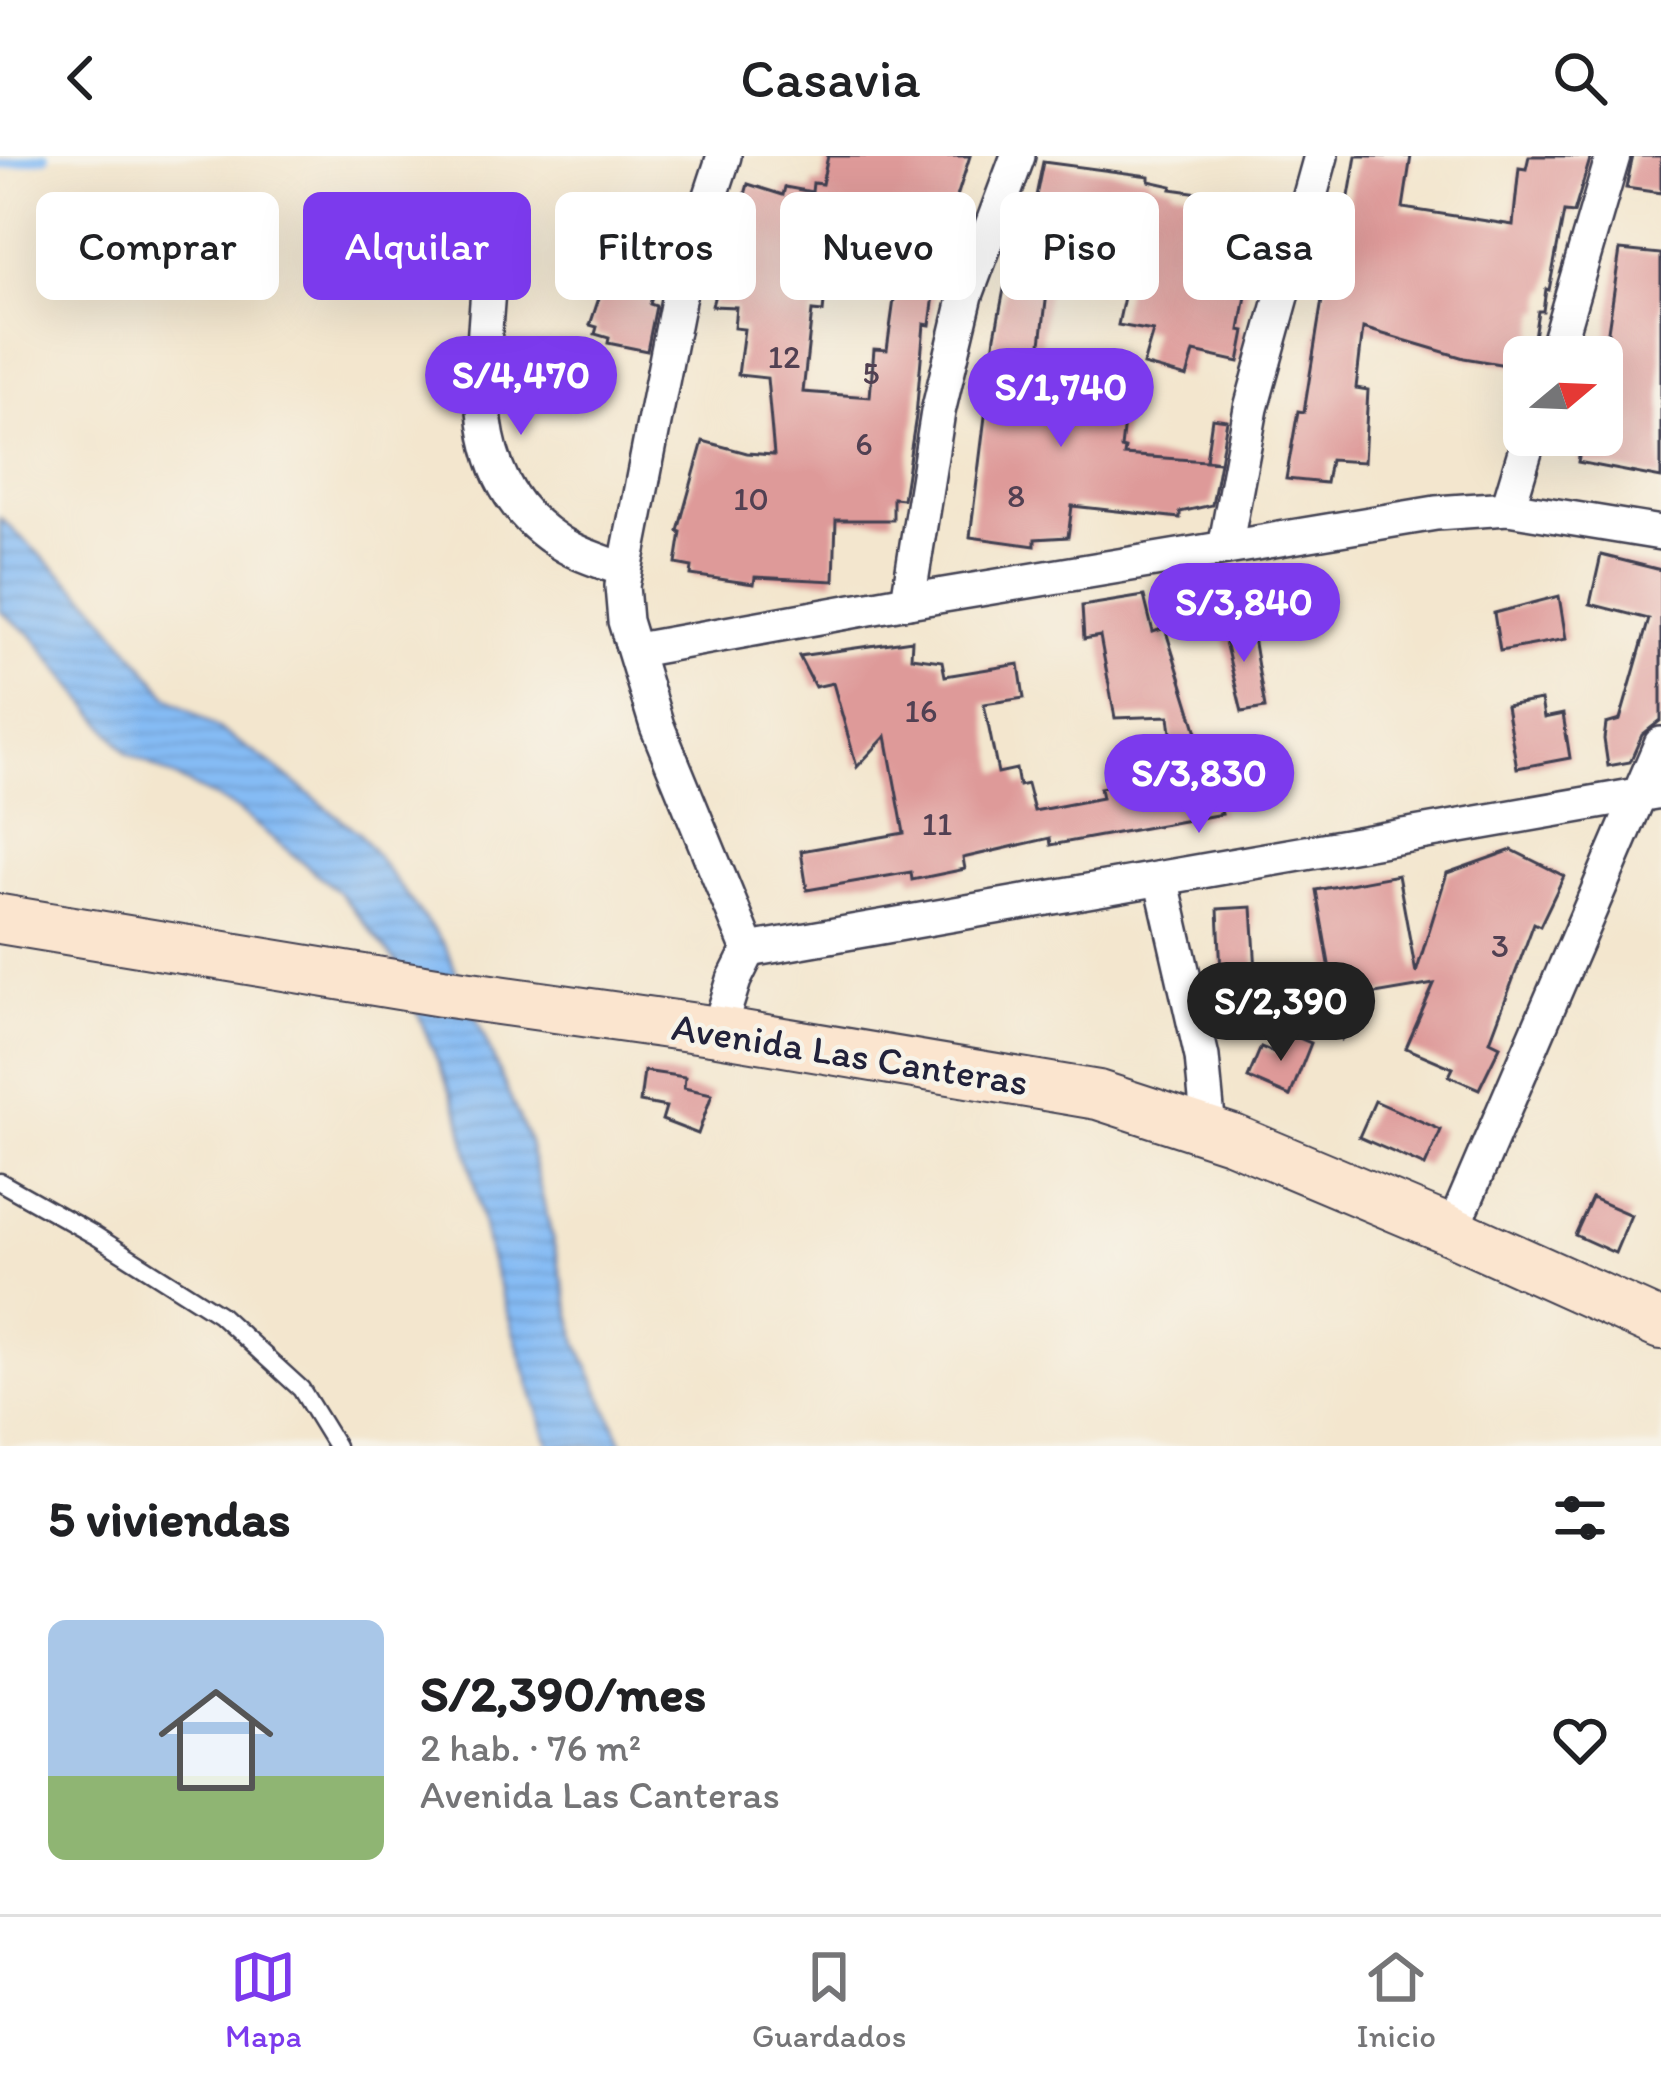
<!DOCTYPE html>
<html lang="es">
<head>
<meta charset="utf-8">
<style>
	:root { --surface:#fff; --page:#f6f6f6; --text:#202124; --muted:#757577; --line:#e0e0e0; --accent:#7c3aed }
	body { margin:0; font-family:Itim,sans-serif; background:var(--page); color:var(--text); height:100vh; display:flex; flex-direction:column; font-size:45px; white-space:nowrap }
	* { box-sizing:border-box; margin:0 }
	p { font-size:39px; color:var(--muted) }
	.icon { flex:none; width:66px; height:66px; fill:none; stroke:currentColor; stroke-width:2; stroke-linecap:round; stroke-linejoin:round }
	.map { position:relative; height:1290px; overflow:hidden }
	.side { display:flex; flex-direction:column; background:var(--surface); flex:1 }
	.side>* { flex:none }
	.hud { position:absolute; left:36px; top:36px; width:1590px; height:108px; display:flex; gap:24px }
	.needle { width:78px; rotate:71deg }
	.controls { position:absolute; left:1503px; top:180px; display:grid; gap:24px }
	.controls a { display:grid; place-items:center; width:120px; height:120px; border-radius:18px; background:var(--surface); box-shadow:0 12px 48px #0002; font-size:60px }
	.price { position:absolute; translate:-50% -102px; padding:0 27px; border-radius:42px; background:var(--accent); color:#fff; font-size:39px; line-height:78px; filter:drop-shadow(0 3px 6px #0008) }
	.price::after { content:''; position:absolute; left:50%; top:72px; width:36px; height:27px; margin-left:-18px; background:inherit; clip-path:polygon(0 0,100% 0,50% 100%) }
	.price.selected { background:#222; color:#fff }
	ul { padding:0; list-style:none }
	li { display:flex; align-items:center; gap:36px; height:300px; padding:0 48px }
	li span { display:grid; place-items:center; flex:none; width:336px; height:240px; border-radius:18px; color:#555 }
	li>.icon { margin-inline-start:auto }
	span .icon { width:144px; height:144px; fill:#fffc; stroke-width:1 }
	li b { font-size:51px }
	h2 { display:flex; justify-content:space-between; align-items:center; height:144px; padding:0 48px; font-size:51px }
	.pill { padding:0 42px; border-radius:18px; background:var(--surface); box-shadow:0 12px 48px #0002; font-size:42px; line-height:108px }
	.pill.selected { background:var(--accent); color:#fff }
	header { display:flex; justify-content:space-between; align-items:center; height:156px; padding:0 48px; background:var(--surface); font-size:54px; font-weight:600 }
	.tab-bar { display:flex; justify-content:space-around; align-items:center; height:168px; border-top:3px solid var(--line); background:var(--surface); font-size:33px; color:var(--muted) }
	.tab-bar a { display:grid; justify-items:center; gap:6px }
	.tab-bar .selected { color:var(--accent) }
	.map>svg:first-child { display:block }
</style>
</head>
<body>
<header><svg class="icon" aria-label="back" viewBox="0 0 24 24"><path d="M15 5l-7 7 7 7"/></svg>Casavia<svg class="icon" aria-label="search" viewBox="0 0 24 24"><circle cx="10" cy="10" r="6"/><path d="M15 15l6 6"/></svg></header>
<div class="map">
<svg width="1661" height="1290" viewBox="0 0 1661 1290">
	<defs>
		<pattern id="water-rules" width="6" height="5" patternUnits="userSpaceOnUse" patternTransform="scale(3)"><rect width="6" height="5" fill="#85bbf4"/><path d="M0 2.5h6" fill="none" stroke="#73a0d2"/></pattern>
	</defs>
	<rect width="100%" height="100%" fill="#f7f3e8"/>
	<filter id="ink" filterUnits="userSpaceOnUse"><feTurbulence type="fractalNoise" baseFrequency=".00833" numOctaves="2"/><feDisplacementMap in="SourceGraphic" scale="24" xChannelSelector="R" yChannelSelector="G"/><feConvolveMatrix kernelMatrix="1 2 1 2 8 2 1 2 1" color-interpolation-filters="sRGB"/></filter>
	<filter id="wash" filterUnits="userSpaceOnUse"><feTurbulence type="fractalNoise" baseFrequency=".004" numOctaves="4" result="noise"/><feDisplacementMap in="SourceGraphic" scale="48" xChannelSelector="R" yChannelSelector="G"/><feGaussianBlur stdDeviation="2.7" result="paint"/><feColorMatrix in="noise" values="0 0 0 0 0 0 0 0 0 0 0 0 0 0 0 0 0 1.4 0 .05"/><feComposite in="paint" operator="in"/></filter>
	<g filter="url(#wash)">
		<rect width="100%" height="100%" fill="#f3e6ce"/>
		<polygon fill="url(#water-rules)" stroke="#546e98" stroke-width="3" points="0,362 93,447 168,540 270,607 360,678 445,790 528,983 578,1187 624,1290 549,1290 489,1098 460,959 397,807 339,736 237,653 127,597 32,479 0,455"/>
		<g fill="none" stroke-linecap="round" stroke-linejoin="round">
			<polyline stroke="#85bbf4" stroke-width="10" points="0,9 45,0"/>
		</g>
		<g id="blocks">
			<g fill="#de9a99" fill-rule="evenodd">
				<path d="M828 0H970L956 44 946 103 939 102 930 169 924 168 916 260 903 343 893 342V364H836L834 425 755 421 754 428 691 419 692 411 676 408 681 376 678 375 703 285 747 297 774 299 767 222 738 219 744 173 734 172 736 151 712 150 728 88H731L748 28 783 39 785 31 812 36 813 27 822 28ZM829 99 898 115 887 194 874 193 870 241 803 236 812 155 823 156Z"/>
				<polygon points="1356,0 1411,0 1403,52 1513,69 1519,12 1526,13 1529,0 1591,0 1574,57 1564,56 1549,134 1546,133 1543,155 1538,155 1531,201 1524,201 1524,212 1464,202 1363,172 1356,232 1368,234 1364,306 1330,304 1326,327 1286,323 1298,255 1304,256 1322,144 1330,109 1337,110"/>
				<polygon points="1633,0 1661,0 1661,37 1626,32"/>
				<polygon points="1043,6 1149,20 1149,25 1172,30 1171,33 1277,48 1267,114 1251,111 1240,174 1245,175 1239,206 1194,196 1187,221 1143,209 1153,175 1118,169 1127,127 1081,119 1089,66 1033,55"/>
				<polygon points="637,66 671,75 650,148 656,150 647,195 608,187 609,182 595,178 597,171 590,169 602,133 610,136 624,88 631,90"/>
				<polygon points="1620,94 1661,98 1661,322 1578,306 1583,279 1602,279 1602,181 1607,182"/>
				<polygon points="1005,128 1047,137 1033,255 1124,266 1121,292 1125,293 1124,299 1220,306 1212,349 1180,356 1180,362 1072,350 1068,381 1035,383 1035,390 970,381 995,180"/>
				<polygon points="1212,262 1227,264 1220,306 1206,304"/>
				<polygon points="1601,399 1661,414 1661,564 1642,579 1630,606 1608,610 1604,583 1606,568 1620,564 1649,463 1590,448"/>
				<polygon points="1144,440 1153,476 1165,472 1222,658 1051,689 1050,682 963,702 965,713 912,724 911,716 807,734 801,695 904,677 886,580 857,611 833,527 815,531 799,500 912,484 911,501 942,505 945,520 1019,508 1024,542 984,548 998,617 1016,613 1019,630 1027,628 1034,655 1102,642 1100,632 1176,619 1169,560 1115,562 1100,480 1084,483 1082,450"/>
				<polygon points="1559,440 1566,483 1500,495 1494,457"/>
				<polygon points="1250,464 1265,552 1242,556 1221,469"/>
				<polygon points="1541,544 1544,562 1563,558 1570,602 1517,612 1506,550"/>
				<polygon points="1512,694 1564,720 1540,770 1534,767 1490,885 1500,890 1479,933 1449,920 1453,912 1406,892 1434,828 1363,840 1342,882 1316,734 1398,719 1416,817 1447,717"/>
				<polygon points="1252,751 1256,815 1221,817 1218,753"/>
				<polygon points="1283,875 1311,887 1290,940 1248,922 1261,891 1275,897"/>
				<polygon points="644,915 685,921 684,932 712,938 698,978 662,964 666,951 640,946"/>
				<polygon points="1375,945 1441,974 1425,1010 1359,981"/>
				<polygon points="1592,1042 1631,1059 1615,1097 1575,1079"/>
			</g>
		</g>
	</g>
	<g filter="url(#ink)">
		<use href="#blocks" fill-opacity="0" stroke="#413f51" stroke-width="3"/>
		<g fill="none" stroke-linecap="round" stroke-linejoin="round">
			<g stroke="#413f51" stroke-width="21">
				<polyline id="lane" points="0,1026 96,1080 219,1158 301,1233 336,1290"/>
			</g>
			<g stroke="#413f51" stroke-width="38">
				<g id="street">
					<path d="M489 119C483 217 462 321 556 384 575 398 602 405 624 414"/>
					<polyline points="1554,201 1613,0"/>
					<polyline points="1508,352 1530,279"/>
					<polyline points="1225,392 1251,252 1321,0"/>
					<polyline points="908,445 938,256 966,139 1018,0"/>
					<polyline points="637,494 908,445 1436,357 1508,352 1661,377"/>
					<polyline points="1161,722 1202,901 1209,974"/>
					<polyline points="749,794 1661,635"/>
					<polyline points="718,875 734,824 749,794 657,570 625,465 622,430 680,134 724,0"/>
					<polyline points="1452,1075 1661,588"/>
				</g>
			</g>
			<g stroke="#413f51" stroke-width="52">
				<polyline id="secondary" points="0,763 442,836 718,875 1098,939 1233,983 1452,1075 1661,1169"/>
			</g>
			<use href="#lane" stroke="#fff" stroke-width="16"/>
			<use href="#street" stroke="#fff" stroke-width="33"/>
			<use href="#secondary" stroke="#fbe5cf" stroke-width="48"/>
		</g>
	</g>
	<g text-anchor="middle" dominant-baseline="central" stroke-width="9" stroke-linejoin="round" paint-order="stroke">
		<g font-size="33" fill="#514052">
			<text x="784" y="200">12</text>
			<text x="871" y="216">5</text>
			<text x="864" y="287">6</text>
			<text x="1016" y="339">8</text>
			<text x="751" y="342">10</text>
			<text x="921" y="554">16</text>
			<text x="937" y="667">11</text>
			<text x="1500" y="789">3</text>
		</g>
		<g font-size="39" fill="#22223b" stroke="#f7f3e8">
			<text transform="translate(850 898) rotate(9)">Avenida Las Canteras</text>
		</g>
	</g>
</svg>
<div class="controls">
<a><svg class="needle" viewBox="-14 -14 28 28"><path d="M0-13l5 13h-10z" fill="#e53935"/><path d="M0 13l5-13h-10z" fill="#757577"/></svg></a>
</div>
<b class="price" style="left:521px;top:282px">S/4,470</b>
<b class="price" style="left:1061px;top:294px">S/1,740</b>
<b class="price" style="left:1244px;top:509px">S/3,840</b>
<b class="price" style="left:1199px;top:680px">S/3,830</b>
<b class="price selected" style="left:1281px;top:908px">S/2,390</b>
<div class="hud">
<a class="pill">Comprar</a>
<a class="pill selected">Alquilar</a>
<a class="pill">Filtros</a>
<a class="pill">Nuevo</a>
<a class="pill">Piso</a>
<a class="pill">Casa</a>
</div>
</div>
<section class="side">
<h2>5 viviendas<svg class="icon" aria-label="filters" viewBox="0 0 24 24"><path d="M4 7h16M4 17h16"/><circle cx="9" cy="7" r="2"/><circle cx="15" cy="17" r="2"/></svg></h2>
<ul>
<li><span style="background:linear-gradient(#a9c7e8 65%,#8fb573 0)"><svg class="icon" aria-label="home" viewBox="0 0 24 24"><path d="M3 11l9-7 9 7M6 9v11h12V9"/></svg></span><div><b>S/2,390/mes</b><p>2 hab. · 76 m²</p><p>Avenida Las Canteras</p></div><svg class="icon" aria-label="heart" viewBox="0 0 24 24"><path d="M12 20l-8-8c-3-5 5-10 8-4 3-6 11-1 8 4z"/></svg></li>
</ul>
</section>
<nav class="tab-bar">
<a class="selected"><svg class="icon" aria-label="map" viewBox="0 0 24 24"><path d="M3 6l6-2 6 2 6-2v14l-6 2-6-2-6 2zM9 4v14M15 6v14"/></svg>Mapa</a>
<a><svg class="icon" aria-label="saved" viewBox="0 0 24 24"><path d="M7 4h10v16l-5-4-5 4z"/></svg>Guardados</a>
<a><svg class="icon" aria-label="home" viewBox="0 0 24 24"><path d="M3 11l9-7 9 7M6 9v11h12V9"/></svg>Inicio</a>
</nav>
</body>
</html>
